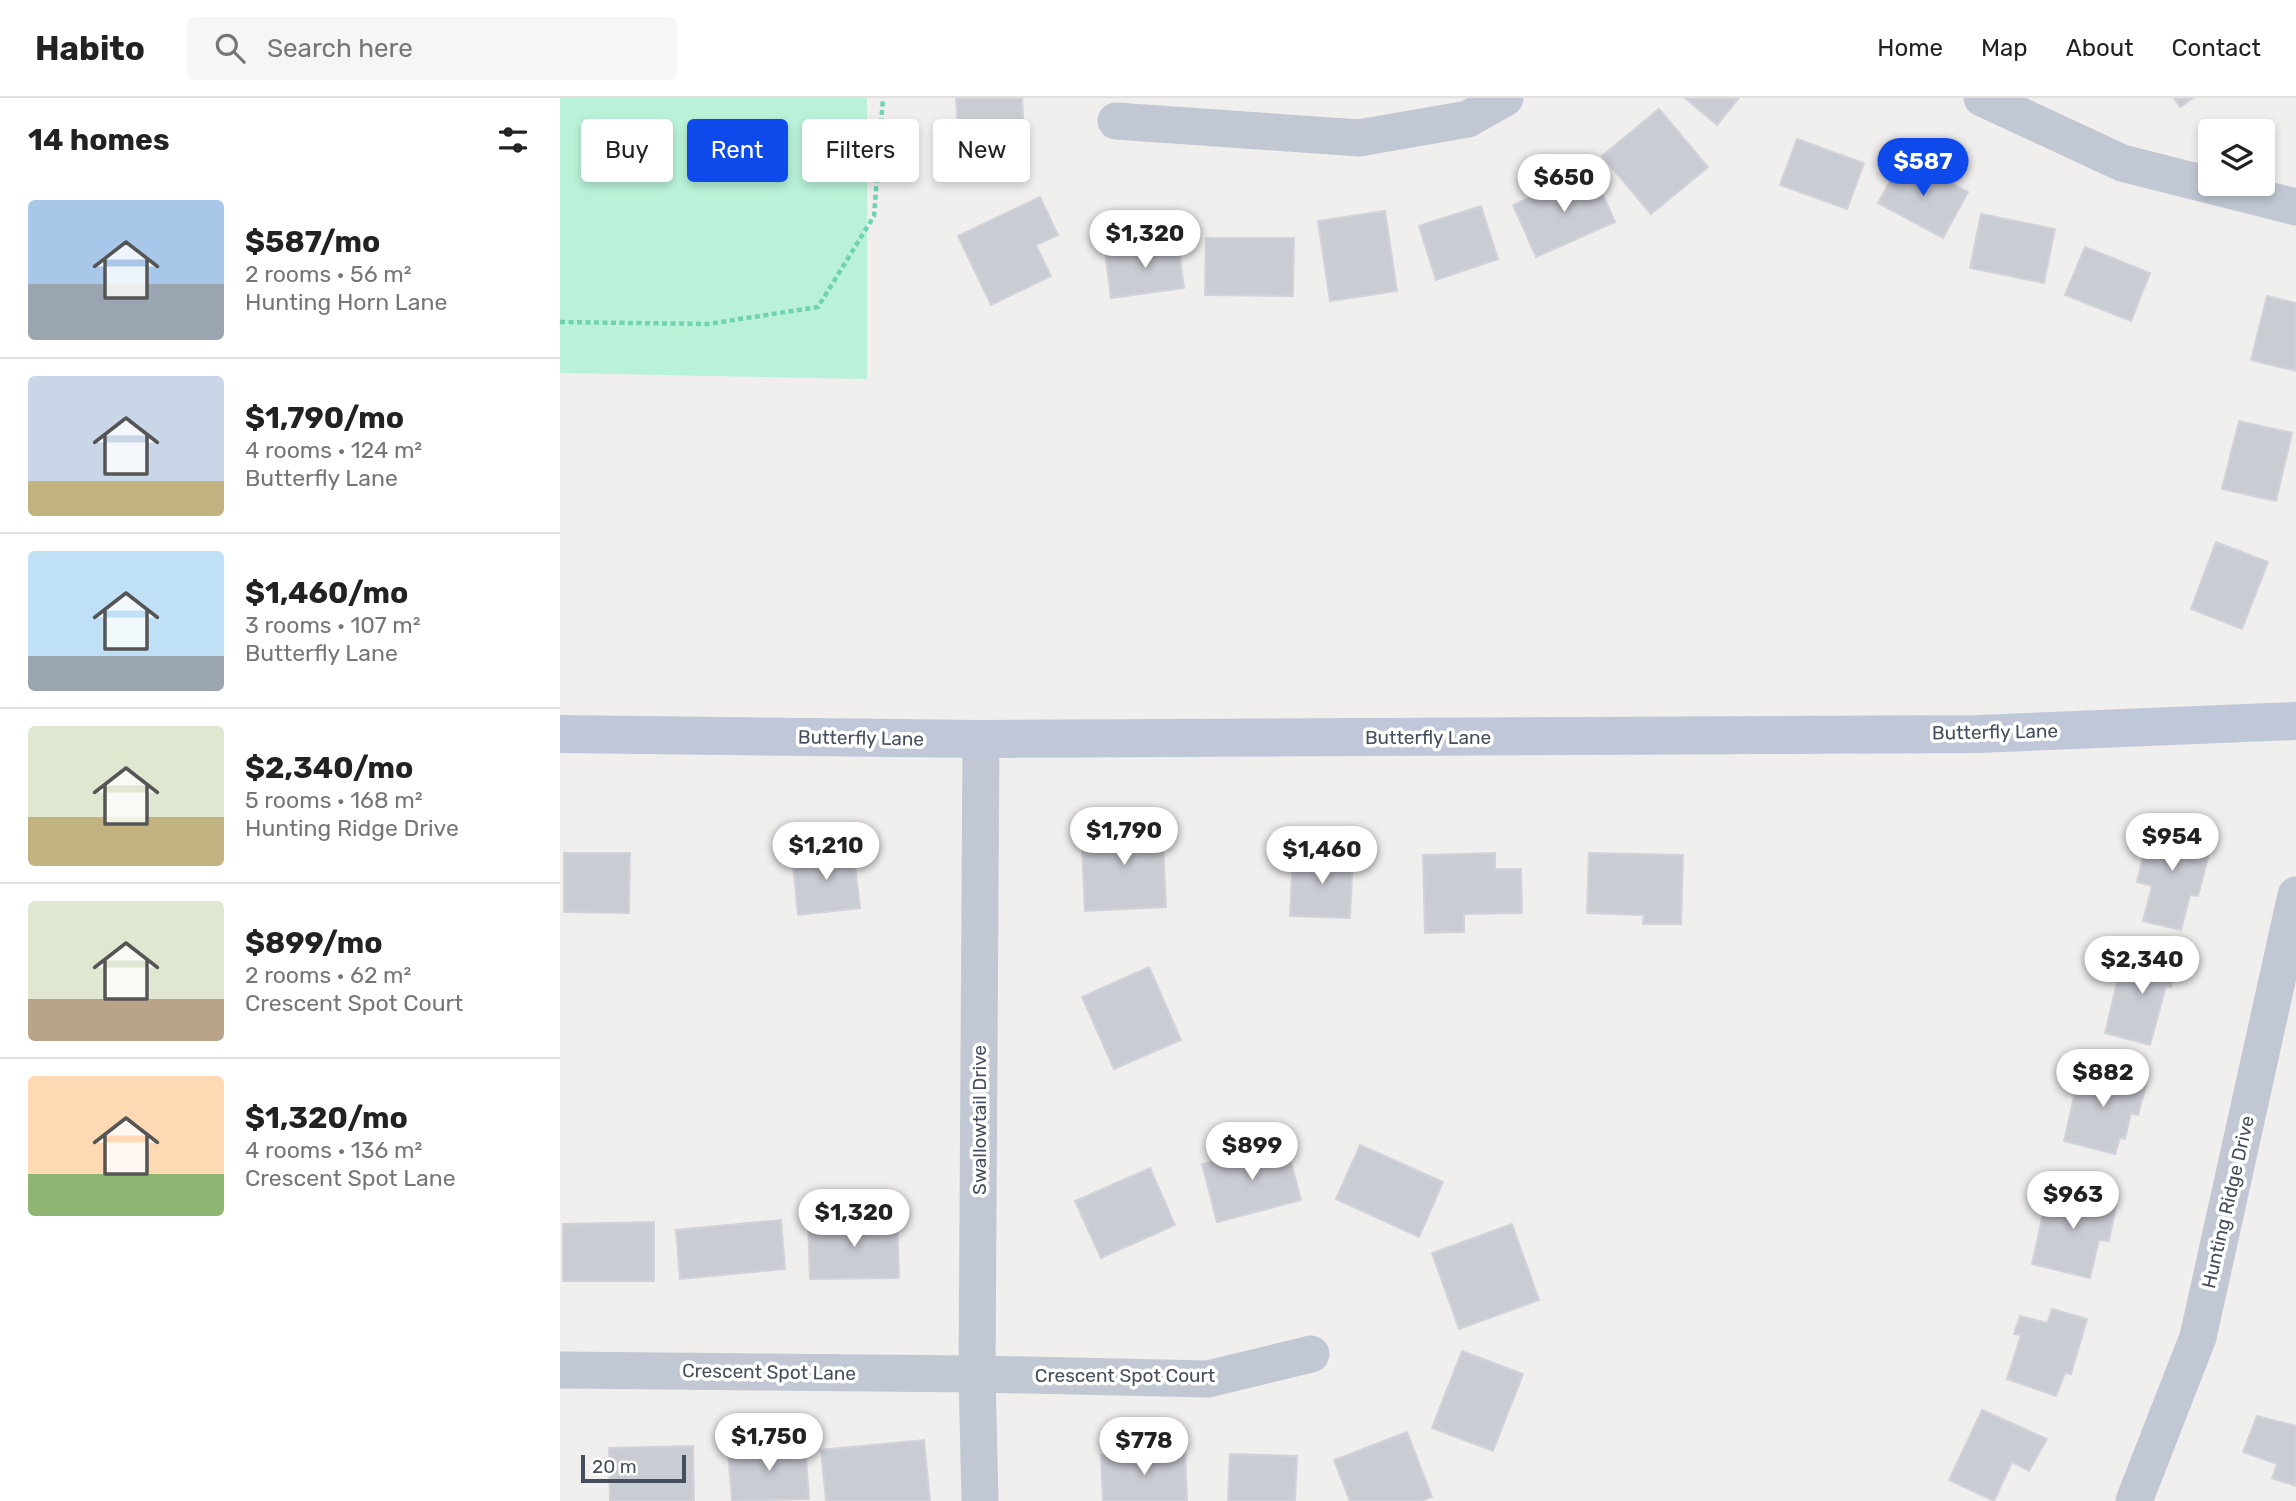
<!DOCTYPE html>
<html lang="en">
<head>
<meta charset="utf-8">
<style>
	:root { --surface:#fff; --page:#f6f6f6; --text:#222; --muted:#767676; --line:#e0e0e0; --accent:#0e4aeb }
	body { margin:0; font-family:Rubik,sans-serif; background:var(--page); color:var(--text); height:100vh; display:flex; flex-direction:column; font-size:26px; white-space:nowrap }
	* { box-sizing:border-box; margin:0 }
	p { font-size:23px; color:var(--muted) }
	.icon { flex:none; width:38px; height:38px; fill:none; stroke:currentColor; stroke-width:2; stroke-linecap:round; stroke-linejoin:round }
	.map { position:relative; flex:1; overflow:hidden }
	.panel { display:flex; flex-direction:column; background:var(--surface); width:560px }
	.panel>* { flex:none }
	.hud { position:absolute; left:21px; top:21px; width:665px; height:63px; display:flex; gap:14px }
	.controls { position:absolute; left:1638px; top:21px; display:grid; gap:14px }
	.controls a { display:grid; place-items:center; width:77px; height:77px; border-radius:7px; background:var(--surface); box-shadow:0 4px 10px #0003; font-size:35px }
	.scale { position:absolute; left:21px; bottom:18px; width:105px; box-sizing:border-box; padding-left:7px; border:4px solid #454e5d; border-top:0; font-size:19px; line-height:24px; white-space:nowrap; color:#454e5d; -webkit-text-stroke:5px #fff; paint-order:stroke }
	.price { position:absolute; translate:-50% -60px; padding:0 16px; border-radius:24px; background:#fff; color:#222; font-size:23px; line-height:46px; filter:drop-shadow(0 2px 4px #0008) }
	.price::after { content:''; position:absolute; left:50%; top:42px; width:21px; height:16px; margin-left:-10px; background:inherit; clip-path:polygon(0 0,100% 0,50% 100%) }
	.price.selected { background:var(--accent); color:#fff }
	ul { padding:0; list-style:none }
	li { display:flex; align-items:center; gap:21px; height:175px; padding:0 28px }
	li+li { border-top:2px solid var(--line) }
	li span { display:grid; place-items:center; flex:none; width:196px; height:140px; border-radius:7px; color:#555 }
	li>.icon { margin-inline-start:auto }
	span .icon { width:84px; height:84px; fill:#fffc; stroke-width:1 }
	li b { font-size:30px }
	h2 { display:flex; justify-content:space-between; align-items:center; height:84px; padding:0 28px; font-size:30px }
	.tag { padding:0 24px; border-radius:7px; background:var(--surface); box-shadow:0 4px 10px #0003; font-size:24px; line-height:63px }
	.tag.selected { background:var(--accent); color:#fff }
	header { display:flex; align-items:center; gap:42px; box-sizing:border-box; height:98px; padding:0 35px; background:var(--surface); border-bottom:2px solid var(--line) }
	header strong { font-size:33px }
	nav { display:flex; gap:38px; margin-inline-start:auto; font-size:24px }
	.search { width:490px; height:63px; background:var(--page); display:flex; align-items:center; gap:18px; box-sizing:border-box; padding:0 24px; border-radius:7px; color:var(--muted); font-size:26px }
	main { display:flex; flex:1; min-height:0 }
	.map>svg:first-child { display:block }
</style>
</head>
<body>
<header>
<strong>Habito</strong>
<div class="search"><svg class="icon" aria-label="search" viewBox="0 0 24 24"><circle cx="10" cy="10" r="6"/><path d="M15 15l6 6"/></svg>Search here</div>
<nav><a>Home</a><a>Map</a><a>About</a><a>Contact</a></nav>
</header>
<main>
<section class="panel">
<h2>14 homes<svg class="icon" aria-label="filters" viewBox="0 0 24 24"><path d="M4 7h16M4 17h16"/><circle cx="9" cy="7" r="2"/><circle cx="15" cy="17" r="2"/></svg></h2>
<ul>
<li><span style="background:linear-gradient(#a9c7e8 60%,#9aa5b1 0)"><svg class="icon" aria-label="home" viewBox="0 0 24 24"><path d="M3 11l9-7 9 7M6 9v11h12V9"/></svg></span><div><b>$587/mo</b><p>2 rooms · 56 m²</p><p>Hunting Horn Lane</p></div></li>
<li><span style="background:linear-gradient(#c9d6e8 75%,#c2b280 0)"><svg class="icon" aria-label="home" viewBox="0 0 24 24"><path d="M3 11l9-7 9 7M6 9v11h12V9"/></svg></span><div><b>$1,790/mo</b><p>4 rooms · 124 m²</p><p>Butterfly Lane</p></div></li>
<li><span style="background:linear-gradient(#bfe0f5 75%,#9aa5b1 0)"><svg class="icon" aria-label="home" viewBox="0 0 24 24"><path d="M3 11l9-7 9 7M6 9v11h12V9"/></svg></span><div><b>$1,460/mo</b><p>3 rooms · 107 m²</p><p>Butterfly Lane</p></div></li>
<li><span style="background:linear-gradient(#dfe7d0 65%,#c2b280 0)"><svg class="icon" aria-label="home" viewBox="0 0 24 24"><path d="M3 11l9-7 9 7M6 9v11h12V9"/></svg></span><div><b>$2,340/mo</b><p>5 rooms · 168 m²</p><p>Hunting Ridge Drive</p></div></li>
<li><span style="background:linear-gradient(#dfe7d0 70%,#b9a48a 0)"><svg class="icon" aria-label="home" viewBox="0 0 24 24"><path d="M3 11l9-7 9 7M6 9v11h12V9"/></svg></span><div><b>$899/mo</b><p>2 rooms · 62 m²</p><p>Crescent Spot Court</p></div></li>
<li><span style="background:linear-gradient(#ffd9b3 70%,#8fb573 0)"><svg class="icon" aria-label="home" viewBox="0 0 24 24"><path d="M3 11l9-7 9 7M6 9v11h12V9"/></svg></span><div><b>$1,320/mo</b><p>4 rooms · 136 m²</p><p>Crescent Spot Lane</p></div></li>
</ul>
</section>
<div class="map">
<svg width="1736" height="1403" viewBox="0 0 1736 1403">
	<rect width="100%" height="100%" fill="#f1eeee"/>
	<polygon fill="#b9f2d8" points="0,0 307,0 307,281 0,275"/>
	<g fill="#caccd4" stroke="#d2d3da" stroke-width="2">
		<polygon points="396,0 462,0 466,73 401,77"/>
		<polygon points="1125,0 1179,0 1157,27"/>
		<polygon points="1614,0 1633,0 1620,9"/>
		<polygon points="1099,11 1148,69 1091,116 1042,58"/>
		<polygon points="1237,41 1304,65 1287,111 1220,87"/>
		<polygon points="1343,59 1408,94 1383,140 1318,105"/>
		<polygon points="1032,72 1055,124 976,159 953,107"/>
		<polygon points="480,99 498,137 476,147 491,178 431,207 398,138"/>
		<polygon points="921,108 938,161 876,182 859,128"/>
		<polygon points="825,113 837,193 770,203 758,123"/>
		<polygon points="1421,116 1495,131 1484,185 1410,170"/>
		<polygon points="646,140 734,140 733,198 645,197"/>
		<polygon points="618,143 624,190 551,200 545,153"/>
		<polygon points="1525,149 1590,175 1571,223 1505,197"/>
		<polygon points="1707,198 1736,205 1736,273 1691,262"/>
		<polygon points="1679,323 1732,335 1716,403 1662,391"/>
		<polygon points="1656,444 1708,464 1682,531 1631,511"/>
		<polygon points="602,724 606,809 525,813 521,729"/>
		<polygon points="1591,724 1653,740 1638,798 1630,797 1621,832 1583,823 1592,788 1577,784"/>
		<polygon points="293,750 300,810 238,817 232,757"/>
		<polygon points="4,755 70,755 69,815 4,814"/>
		<polygon points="733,755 793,757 790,820 730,818"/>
		<polygon points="935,755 935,771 961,771 962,815 904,816 904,834 865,835 863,757"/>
		<polygon points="1029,755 1123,757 1121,826 1083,826 1084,817 1027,815"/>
		<polygon points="1582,848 1621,857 1611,889 1606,888 1590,947 1545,935 1559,876 1574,880"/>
		<polygon points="589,869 621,942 554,971 522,899"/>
		<polygon points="1521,968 1587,984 1578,1017 1571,1015 1565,1041 1560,1040 1555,1056 1504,1043"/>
		<polygon points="726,1044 741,1102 657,1124 642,1066"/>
		<polygon points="800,1047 883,1084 859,1139 776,1101"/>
		<polygon points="590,1070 615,1127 541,1160 515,1103"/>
		<polygon points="1489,1088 1557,1103 1549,1143 1539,1142 1530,1180 1472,1166"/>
		<polygon points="337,1120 339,1180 250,1181 248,1122"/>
		<polygon points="221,1122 225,1171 120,1181 116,1132"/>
		<polygon points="94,1124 94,1183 3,1183 3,1126"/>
		<polygon points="952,1126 979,1202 899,1231 872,1155"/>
		<polygon points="1492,1211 1527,1221 1511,1276 1505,1275 1496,1298 1447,1281 1461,1237 1454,1236 1460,1218 1487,1225"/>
		<polygon points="902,1253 963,1276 933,1353 872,1330"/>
		<polygon points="1422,1312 1487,1341 1469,1373 1452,1364 1434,1403 1389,1382"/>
		<polygon points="1697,1318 1736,1328 1736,1388 1712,1380 1717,1366 1683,1354"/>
		<polygon points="847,1334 872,1399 862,1403 790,1403 774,1362"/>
		<polygon points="364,1342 370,1403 266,1403 261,1352"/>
		<polygon points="245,1345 249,1401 172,1403 168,1352"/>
		<polygon points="133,1348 134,1403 50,1403 49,1350"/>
		<polygon points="625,1354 627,1403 543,1403 541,1357"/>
		<polygon points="670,1356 737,1358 735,1403 668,1403"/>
	</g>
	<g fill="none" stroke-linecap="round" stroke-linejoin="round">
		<polyline stroke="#6fd2b1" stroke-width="4.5" stroke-dasharray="5 3.5" stroke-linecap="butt" points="0,224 148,226 258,209 314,118 323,0"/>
		<g stroke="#c1c8d4" stroke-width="37">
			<polyline points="1422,0 1562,65 1736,109"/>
			<polyline points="556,23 799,40 908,21 945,0"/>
			<polyline points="0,1272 417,1276 648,1281 751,1256"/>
			<polyline points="420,1403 417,1276 421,641"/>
			<polyline points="1574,1403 1638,1239 1736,797"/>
		</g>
		<polyline stroke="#bfc7d8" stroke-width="38" points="0,636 421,641 1418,636 1736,623"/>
	</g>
	<g text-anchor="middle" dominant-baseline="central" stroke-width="7" stroke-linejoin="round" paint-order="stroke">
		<g font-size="19" fill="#454e5d" stroke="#fff">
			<text transform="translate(1435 634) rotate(-1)">Butterfly Lane</text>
			<text x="868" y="639">Butterfly Lane</text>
			<text transform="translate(301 640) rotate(1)">Butterfly Lane</text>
			<text transform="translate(419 1022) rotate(-90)">Swallowtail Drive</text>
			<text transform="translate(1668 1104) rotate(-77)">Hunting Ridge Drive</text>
			<text transform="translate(209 1274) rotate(1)">Crescent Spot Lane</text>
			<text x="565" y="1277">Crescent Spot Court</text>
		</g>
	</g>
</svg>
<div class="controls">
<a><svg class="icon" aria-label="layers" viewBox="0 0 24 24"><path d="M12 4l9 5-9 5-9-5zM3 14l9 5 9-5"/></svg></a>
</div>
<div class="scale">20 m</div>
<b class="price selected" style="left:1363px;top:100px">$587</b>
<b class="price" style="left:1004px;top:116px">$650</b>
<b class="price" style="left:585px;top:172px">$1,320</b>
<b class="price" style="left:564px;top:769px">$1,790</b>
<b class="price" style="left:1612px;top:775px">$954</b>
<b class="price" style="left:266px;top:784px">$1,210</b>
<b class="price" style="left:762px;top:788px">$1,460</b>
<b class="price" style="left:1582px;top:898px">$2,340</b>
<b class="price" style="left:1543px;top:1011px">$882</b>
<b class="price" style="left:692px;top:1084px">$899</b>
<b class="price" style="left:1513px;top:1133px">$963</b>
<b class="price" style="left:294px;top:1151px">$1,320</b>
<b class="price" style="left:209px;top:1375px">$1,750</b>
<b class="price" style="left:584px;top:1379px">$778</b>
<div class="hud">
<a class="tag">Buy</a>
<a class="tag selected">Rent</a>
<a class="tag">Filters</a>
<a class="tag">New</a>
</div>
</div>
</main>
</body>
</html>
